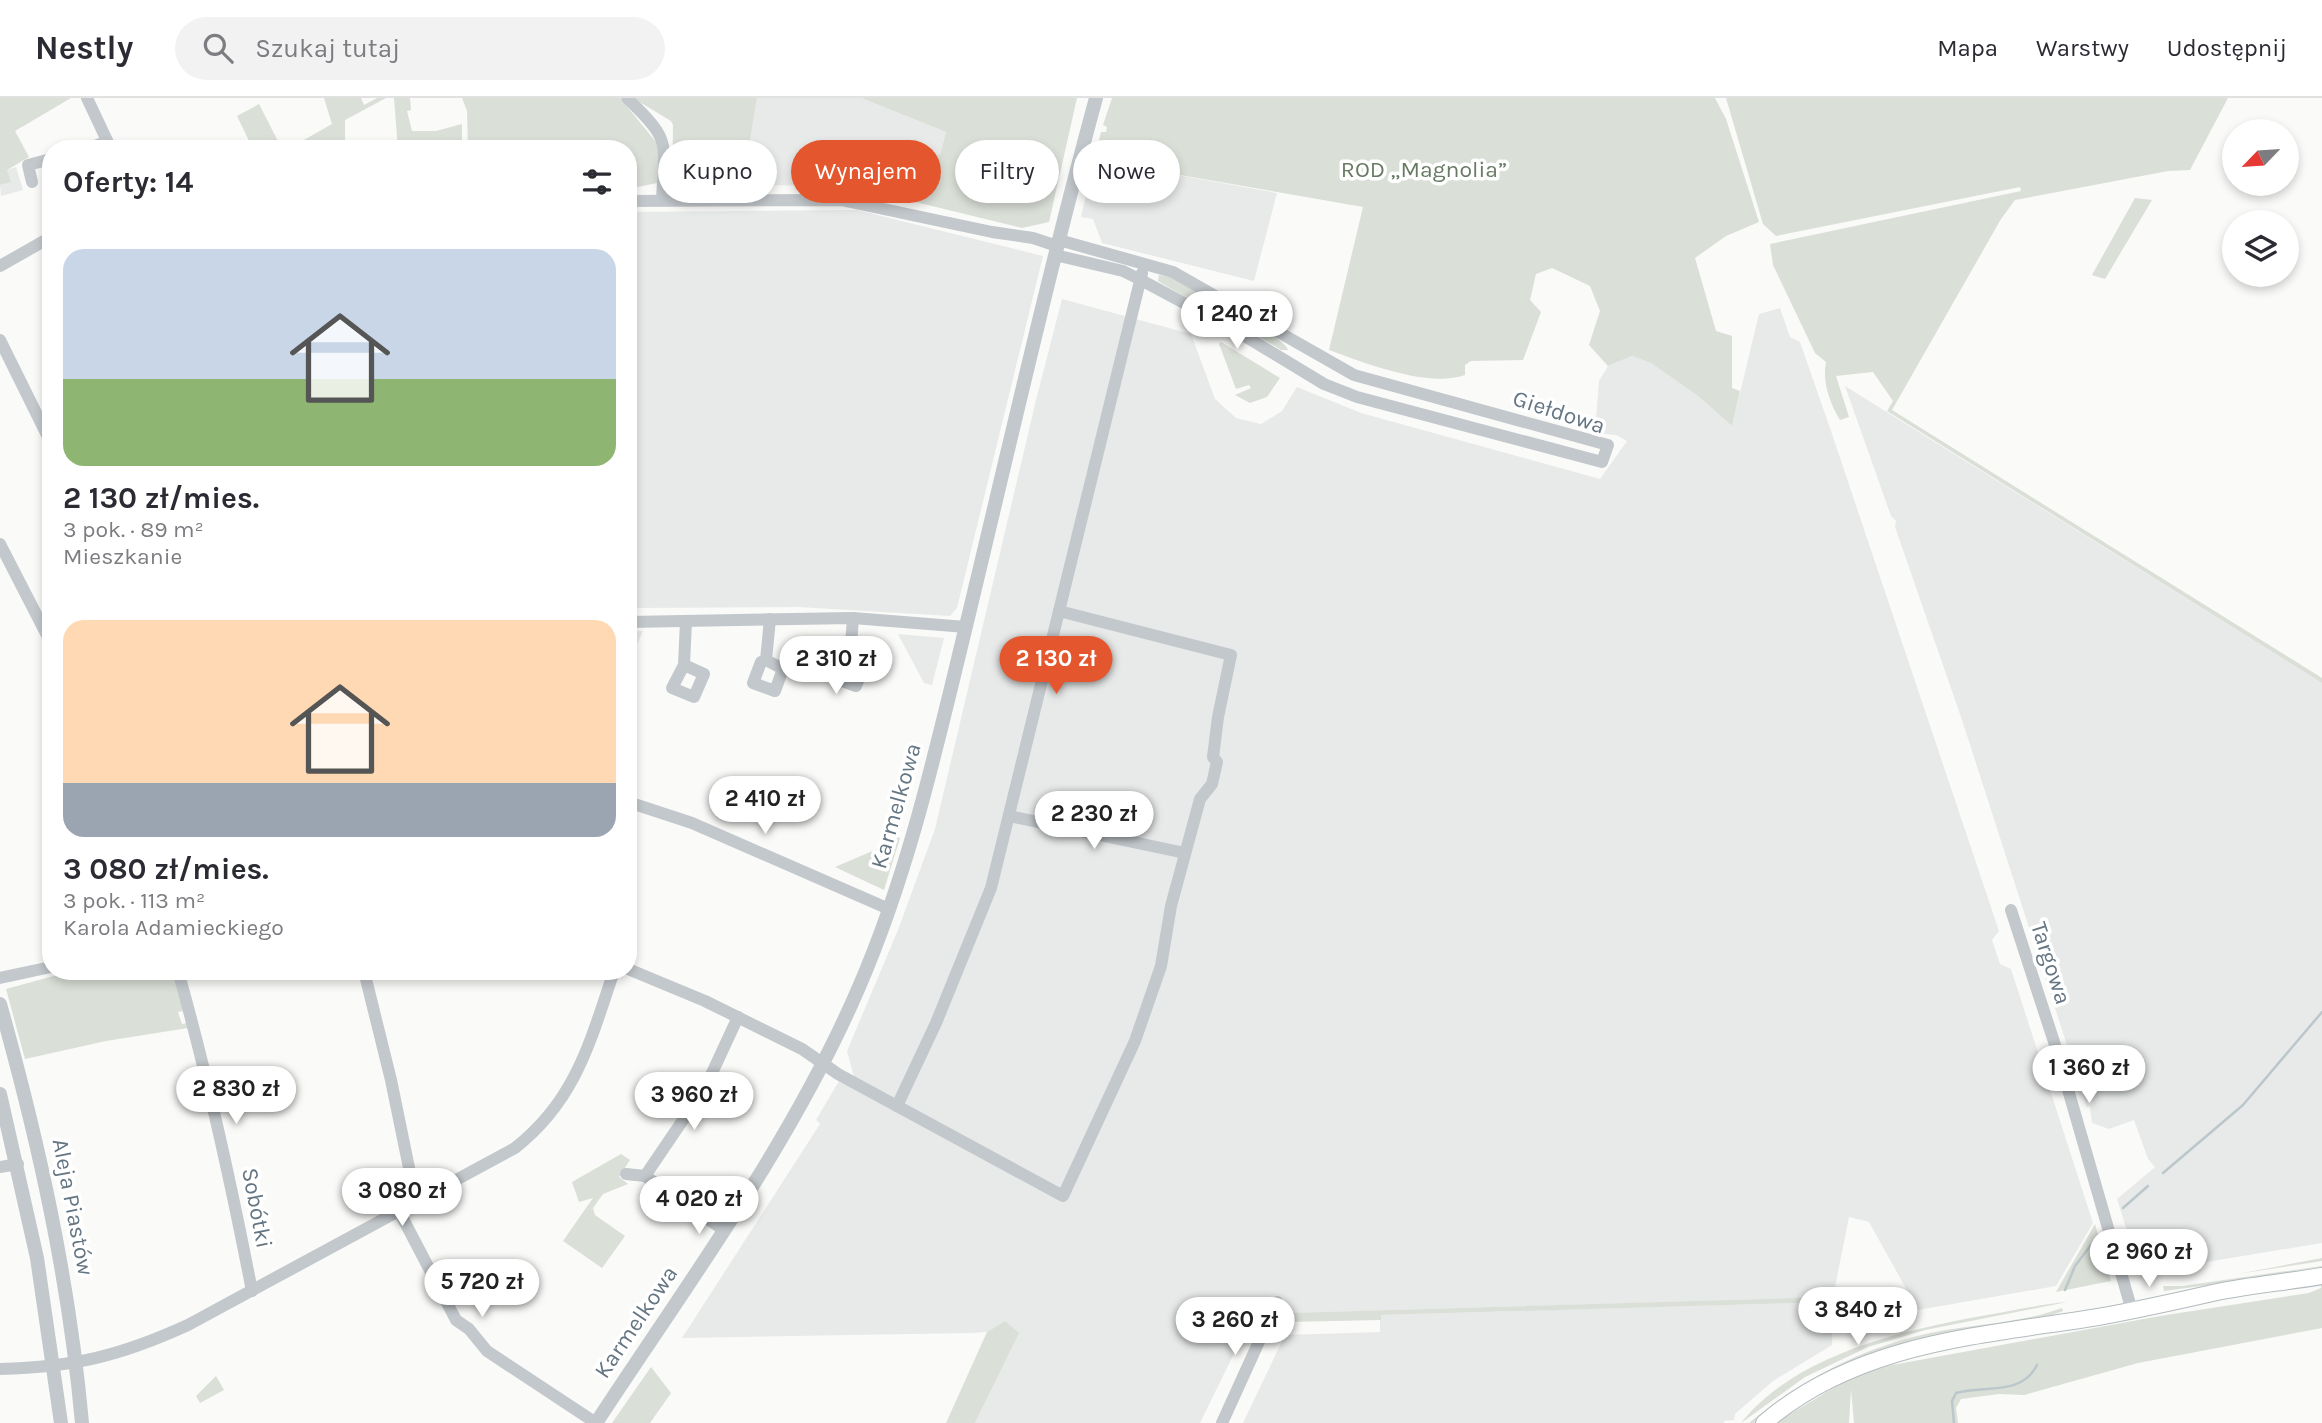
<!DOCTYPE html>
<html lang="pl">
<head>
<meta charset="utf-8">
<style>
	:root { --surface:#fff; --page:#f2f2f3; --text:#2b2b33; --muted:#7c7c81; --line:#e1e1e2; --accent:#e4572e }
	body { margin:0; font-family:Karla,sans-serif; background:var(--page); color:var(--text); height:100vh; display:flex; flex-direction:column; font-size:26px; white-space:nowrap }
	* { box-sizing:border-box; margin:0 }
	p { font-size:23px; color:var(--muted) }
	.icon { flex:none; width:38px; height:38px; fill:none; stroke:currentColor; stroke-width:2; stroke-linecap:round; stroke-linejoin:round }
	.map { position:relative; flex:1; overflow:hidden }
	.sheet { position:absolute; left:42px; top:42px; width:595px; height:840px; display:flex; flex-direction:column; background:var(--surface); border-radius:28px; box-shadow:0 4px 10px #0003 }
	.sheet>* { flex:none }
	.guide { position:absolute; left:658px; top:42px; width:665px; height:63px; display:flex; gap:14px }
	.needle { width:46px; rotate:245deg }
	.controls { position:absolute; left:2222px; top:21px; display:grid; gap:14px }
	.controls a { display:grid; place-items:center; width:77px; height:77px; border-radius:50%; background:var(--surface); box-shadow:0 4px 10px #0003; font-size:35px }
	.price { position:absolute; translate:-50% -60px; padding:0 16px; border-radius:24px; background:#fff; color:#222; font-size:23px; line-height:46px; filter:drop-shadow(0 2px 4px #0008) }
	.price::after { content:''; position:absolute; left:50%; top:42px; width:21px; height:16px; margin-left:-10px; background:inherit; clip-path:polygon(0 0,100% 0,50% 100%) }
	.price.selected { background:var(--accent); color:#fff }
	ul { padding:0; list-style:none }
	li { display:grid; align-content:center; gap:14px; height:371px; padding:0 21px }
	li span { display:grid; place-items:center; height:217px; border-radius:21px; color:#555 }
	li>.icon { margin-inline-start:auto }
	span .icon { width:126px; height:126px; fill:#fffc; stroke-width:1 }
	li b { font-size:30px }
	h2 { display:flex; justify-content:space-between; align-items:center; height:84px; padding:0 21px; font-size:30px }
	.tag { padding:0 24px; border-radius:32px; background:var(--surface); box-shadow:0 4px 10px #0003; font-size:24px; line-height:63px }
	.tag.selected { background:var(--accent); color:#fff }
	header { display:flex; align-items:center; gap:42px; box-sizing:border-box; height:98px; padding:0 35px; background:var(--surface); border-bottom:2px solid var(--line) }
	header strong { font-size:33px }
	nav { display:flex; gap:38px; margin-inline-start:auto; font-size:24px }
	.search { width:490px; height:63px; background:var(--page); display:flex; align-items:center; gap:18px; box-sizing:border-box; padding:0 24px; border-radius:38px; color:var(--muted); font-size:26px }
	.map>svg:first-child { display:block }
</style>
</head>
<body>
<header>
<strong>Nestly</strong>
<div class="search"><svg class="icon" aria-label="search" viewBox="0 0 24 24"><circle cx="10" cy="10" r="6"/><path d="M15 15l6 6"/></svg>Szukaj tutaj</div>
<nav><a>Mapa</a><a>Warstwy</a><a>Udostępnij</a></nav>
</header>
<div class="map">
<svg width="2322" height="1325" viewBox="0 0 2322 1325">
	<rect width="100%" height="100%" fill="#fafaf8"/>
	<g fill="#e8e9e9">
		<polygon points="757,0 861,0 946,34 940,57 892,58 885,88 743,87"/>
		<polygon points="1094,62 1277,95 1254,183 1102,145 1093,121 1081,119"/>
		<polygon points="16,69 23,92 1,98 0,87 10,84 7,72"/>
		<polygon points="857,112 1043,158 957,510 950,518 798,509 633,510 633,451 628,450 628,114"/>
		<polygon points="1062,201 1191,236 1215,301 1236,320 1261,326 1282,313 1297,289 1361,315 1600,381 1627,343 1616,337 1595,335 1599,283 1608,268 1632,258 1651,265 1698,298 1732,328 1759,216 1780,210 1790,239 1800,244 1831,333 1999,833 1992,842 2000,866 2011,871 2093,1125 2056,1188 1918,1212 1869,1124 1849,1119 1833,1199 1224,1217 1247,1229 1200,1325 975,1325 1018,1236 1005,1223 987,1234 972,1235 682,1240 820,1026 816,1022 839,983 854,979 847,953 898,832 935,731 1036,302"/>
		<polygon points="1845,288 2322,585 2322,1145 2146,1174 2138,1168 2117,1101 2155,1069 2148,1061 2134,1022 2109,1031 2092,1025 2090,1009 2087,1009 1962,622 1895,429 1896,423 1891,418"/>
		<polygon points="628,533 643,533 628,567"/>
		<polygon points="898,536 944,540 932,587 924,585"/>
		<polygon points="628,622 637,689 628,687"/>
		<polygon points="1833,1204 1832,1247 1773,1283 1735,1316 1734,1322 1723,1323 1725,1325 1243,1325 1285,1237 1380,1234 1380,1217"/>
	</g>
	<g fill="#dadfd7">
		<polygon points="0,0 71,0 15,33 29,59 7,72 11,84 0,87"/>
		<polygon points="324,0 361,0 364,7 377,0 386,0 345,22 345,51 288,51 332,26"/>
		<polygon points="394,0 410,0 411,12 407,13 412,33 436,33 462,26 462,51 398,51"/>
		<polygon points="462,0 620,0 656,44 659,53 657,85 628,91 628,51 468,51 467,13"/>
		<polygon points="633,0 757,0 743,87 672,89 673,27 671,23"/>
		<polygon points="861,0 1077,0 1049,124 1022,130 883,96 892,58 940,57 946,34"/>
		<path d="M1112 0H1715L1726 21 1759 124 1726 138 1695 160 1716 233 1732 238V290L1740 293 1732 328 1698 298 1651 265 1632 258 1608 268 1589 247 1600 213 1590 188 1552 170 1536 176 1530 202 1541 214 1523 262 1471 263 1465 267V277C1427 290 1365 265 1329 252L1363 109 1094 62 1101 34H1106L1107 29 1103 27Z"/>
		<path d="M1726 0H2228L2190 72 2168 73 2015 102 2001 121 1892 312 2322 580V585L1887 313 1893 303 1873 274 1836 278 1849 319 1840 322C1830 305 1822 284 1826 264L1815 255 1773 167 1770 146 2021 93 2020 89 1776 138 1763 126Z"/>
		<polygon points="259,6 282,51 253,51 237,18"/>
		<polygon points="2135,100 2152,102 2105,181 2092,177"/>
		<path d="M1159 177 1171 179C1190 190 1284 237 1288 252H1281C1241 227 1198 207 1158 183Z"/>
		<polygon points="1221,244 1280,280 1267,299 1250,305 1235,297 1251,290 1249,287 1236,291 1219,246"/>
		<polygon points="886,736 900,740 884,792 835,769 882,749"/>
		<polygon points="72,873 172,873 183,913 178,914 182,926 187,925 188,930 106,943 25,961 6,891"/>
		<polygon points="621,1056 630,1062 619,1079 628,1086 603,1096 593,1110 595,1117 625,1138 602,1170 563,1143 593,1100 579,1104 572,1084"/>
		<polygon points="2095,1126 2111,1183 2056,1194"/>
		<polygon points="2322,1160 2322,1163 2238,1176"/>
		<polygon points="2322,1168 2322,1172 2164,1193 2163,1188 2182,1188"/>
		<polygon points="2321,1185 2322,1185 2322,1230 2138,1265 2024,1297 1999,1296 1961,1301 1956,1310 1958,1325 1854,1325 1851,1291 1849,1325 1775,1325 1850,1280 1887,1268 2160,1218 2309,1195 2321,1190"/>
		<polygon points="1833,1199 1833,1204 1381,1217 1381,1222 1286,1224 1290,1215"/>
		<path d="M2067 1204 1925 1232 1868 1249 1805 1279 1741 1325C1798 1254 1908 1231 1993 1216 2017 1212 2043 1206 2067 1204Z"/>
		<path d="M2062 1210 2063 1213 2049 1218 1947 1236 1778 1306 1754 1325H1749C1804 1280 1865 1248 1935 1234 1976 1226 2022 1225 2062 1210Z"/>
		<polygon points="1005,1223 1019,1235 975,1325 946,1325 987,1234"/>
		<polygon points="651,1269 671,1295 650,1325 612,1325"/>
		<polygon points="216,1278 224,1292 200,1305 196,1298"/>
	</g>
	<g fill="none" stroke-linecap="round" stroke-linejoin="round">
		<g stroke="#bbc7cb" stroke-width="2.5">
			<polyline points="2163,1075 2243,1007 2322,914"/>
			<polyline points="2123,1110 2148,1088"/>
			<polyline points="2065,1192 2075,1168 2094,1143"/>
			<path d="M1954 1325 1952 1303 1956 1295C1985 1287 2022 1298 2037 1267"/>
		</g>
		<g stroke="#b3babf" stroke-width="18">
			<path id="secondary" d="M1764 1325C1858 1244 1981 1238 2098 1219 2138 1212 2177 1203 2217 1194 2252 1187 2287 1184 2322 1178"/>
		</g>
		<g stroke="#c3c8cc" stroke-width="12">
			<polyline points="87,0 111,51"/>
			<path d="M627 0C671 43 665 41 662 102"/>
			<polyline points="88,51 107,43"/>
			<polyline points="32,84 28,67 51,61"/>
			<polyline points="628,103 841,102 992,134 1033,140 1057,148"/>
			<polyline points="1055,157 1123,173 1141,182 1238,234 1324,286 1357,299 1602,364 1608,347 1354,277 1173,174 1059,142"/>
			<polyline points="0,168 51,139"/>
			<polyline points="0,242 51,345"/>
			<polyline points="0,446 51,545"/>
			<polyline points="628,524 853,520 966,529"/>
			<polyline points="850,560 865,566 856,588 834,580 843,558 850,560 853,520"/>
			<polyline points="766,562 783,571 775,593 753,585 761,564 766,562 770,521"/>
			<polyline points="684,567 704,576 694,599 672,590 684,567 686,523"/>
			<polyline points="628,704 692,725 889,811"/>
			<polyline points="1009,718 1185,755"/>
			<polyline points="2011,812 2056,950 2132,1213"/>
			<polyline points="628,871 705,903 802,951 838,976 1063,1098 1135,943 1161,868 1171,808 1200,701 1212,686 1217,664 1213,659 1218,619 1231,557 1059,513"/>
			<path d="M178 873C208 979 231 1085 252 1193"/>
			<polyline points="364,873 391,982 416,1104"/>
			<polyline points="0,880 51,869"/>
			<polyline points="897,1008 936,925 991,790 1142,175"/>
			<polyline points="0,1069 18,1066"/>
			<polyline points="626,1076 645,1078"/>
			<polyline points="399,1113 456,1222 469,1231 487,1253 596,1325"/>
			<polyline points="724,1132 645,1078 706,988 738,919"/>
			<path d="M0 1271C74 1269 120 1258 188 1227L515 1050C576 1002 590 944 614 873"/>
			<polyline points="1222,1325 1277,1204"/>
		</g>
		<g stroke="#c3c8cc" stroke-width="14">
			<path d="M0 906C39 1045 69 1181 82 1325"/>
			<polyline points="0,996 37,1160 61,1325"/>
			<path d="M596 1325C689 1183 792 1045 859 889 910 771 937 647 967 524 1009 349 1049 173 1096 0"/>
		</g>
		<use href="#secondary" stroke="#fff" stroke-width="16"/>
	</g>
	<g text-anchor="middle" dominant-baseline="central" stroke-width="7" stroke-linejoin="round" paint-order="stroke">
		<g font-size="23" fill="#687a64" stroke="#fff">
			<text x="1424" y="71">ROD „Magnolia”</text>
		</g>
		<g font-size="23" fill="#657683" stroke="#fff">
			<text transform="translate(1559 314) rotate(18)">Giełdowa</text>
			<text transform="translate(896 708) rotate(-74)">Karmelkowa</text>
			<text transform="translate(2051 865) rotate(72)">Targowa</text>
			<text transform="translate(73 1109) rotate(79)">Aleja Piastów</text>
			<text transform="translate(257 1110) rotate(79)">Sobótki</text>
			<text transform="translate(636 1224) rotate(-56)">Karmelkowa</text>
		</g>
	</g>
</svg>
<div class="controls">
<a><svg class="needle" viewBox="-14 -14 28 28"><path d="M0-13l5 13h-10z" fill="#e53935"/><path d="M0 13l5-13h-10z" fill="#7c7c81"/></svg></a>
<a><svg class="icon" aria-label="layers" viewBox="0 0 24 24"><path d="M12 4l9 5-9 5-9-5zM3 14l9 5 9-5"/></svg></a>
</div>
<b class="price" style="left:1237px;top:253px">1 240 zł</b>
<b class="price" style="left:836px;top:598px">2 310 zł</b>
<b class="price selected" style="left:1056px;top:598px">2 130 zł</b>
<b class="price" style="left:765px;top:738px">2 410 zł</b>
<b class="price" style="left:1094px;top:753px">2 230 zł</b>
<b class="price" style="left:2089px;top:1007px">1 360 zł</b>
<b class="price" style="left:236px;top:1028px">2 830 zł</b>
<b class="price" style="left:694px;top:1034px">3 960 zł</b>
<b class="price" style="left:402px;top:1130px">3 080 zł</b>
<b class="price" style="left:699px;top:1138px">4 020 zł</b>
<b class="price" style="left:2149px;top:1191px">2 960 zł</b>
<b class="price" style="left:482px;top:1221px">5 720 zł</b>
<b class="price" style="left:1858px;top:1249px">3 840 zł</b>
<b class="price" style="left:1235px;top:1259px">3 260 zł</b>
<div class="guide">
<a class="tag">Kupno</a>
<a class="tag selected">Wynajem</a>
<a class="tag">Filtry</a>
<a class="tag">Nowe</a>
</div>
<section class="sheet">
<h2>Oferty: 14<svg class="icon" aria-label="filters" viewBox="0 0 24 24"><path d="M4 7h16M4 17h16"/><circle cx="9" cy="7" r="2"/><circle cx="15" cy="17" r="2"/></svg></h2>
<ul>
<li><span style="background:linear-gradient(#c9d6e8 60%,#8fb573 0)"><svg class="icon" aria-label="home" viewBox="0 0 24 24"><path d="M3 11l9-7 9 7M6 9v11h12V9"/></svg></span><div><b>2 130 zł/mies.</b><p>3 pok. · 89 m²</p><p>Mieszkanie</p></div></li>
<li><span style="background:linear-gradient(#ffd9b3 75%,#9aa5b1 0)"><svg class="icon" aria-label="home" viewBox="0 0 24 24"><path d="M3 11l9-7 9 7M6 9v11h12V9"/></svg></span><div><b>3 080 zł/mies.</b><p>3 pok. · 113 m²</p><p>Karola Adamieckiego</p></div></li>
</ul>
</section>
</div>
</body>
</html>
